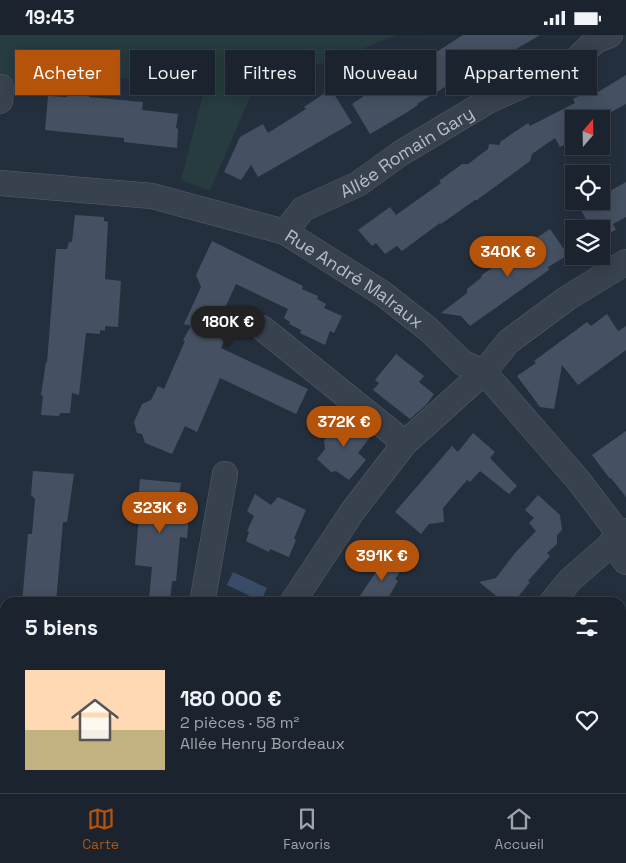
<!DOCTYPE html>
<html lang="fr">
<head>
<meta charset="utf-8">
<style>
	:root { --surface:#1b232e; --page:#282f3a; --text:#f1f3f6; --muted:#a0a4aa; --line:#39404a; --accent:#b45309 }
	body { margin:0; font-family:"Space Grotesk",sans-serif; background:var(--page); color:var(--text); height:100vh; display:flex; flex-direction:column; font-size:19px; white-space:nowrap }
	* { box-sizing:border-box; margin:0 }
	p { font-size:16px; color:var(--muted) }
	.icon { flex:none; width:28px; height:28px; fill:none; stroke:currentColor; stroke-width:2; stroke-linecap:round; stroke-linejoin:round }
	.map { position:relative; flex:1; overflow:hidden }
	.panel { position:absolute; left:0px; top:562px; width:626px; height:196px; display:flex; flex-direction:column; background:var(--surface); border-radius:15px 15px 0 0; box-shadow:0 2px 12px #0003,0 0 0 1px var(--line) }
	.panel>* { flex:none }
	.hud { position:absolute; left:15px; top:15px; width:596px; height:45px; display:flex; gap:10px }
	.needle { width:32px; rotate:20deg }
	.controls { position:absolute; left:565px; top:75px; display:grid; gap:10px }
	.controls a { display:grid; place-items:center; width:45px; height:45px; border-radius:0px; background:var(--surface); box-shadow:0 2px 12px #0003,0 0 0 1px var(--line); font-size:25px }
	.price { position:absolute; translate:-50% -42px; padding:0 11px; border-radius:18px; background:var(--accent); color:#fff; font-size:16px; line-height:32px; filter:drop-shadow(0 1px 2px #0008) }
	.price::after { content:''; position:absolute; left:50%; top:30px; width:15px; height:11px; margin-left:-8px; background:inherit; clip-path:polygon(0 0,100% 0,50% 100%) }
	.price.active { background:#222; color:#fff }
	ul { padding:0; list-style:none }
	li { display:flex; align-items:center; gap:15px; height:125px; padding:0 25px }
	li span { display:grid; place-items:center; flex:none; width:140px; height:100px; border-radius:0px; color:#555 }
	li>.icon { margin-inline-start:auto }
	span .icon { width:60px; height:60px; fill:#fffc; stroke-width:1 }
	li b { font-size:21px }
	h2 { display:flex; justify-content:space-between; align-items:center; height:60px; padding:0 25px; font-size:21px }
	.chip { padding:0 18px; border-radius:0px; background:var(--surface); box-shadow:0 2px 12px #0003,0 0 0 1px var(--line); font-size:18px; line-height:45px }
	.chip.active { background:var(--accent); color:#fff }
	.status { display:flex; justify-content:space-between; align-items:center; height:35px; padding:0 25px; background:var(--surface); direction:ltr }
	.status svg { height:14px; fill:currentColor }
	.dock { display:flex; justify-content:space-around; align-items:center; height:70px; border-top:1px solid var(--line); background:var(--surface); font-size:14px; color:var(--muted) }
	.dock a { display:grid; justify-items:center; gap:2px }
	.dock .active { color:var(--accent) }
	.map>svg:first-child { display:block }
</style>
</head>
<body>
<div class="status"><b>19:43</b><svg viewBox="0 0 49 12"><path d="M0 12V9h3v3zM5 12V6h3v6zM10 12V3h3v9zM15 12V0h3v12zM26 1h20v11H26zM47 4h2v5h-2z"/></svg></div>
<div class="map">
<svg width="626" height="758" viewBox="0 0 626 758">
	<rect width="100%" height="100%" fill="#242f3e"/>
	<polygon fill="#263c3f" points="0,0 396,0 348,20 255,50 210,156 181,145 204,55 142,44 56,41 28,49 0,44"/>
	<polygon fill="#394c67" points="233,537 267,553 261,566 227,550"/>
	<g fill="#455162">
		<polygon points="463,0 540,0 460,47 458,44 417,69 418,70 406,78 370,99 352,69 398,38 404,48 425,28 427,23"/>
		<polygon points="626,40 626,69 598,84 574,84 574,105 560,112 555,103 532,119 530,126 477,165 475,165 441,189 440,188 402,216 397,211 385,219 376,208 372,211 358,195 390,172 396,180 441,148 439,146 462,129 468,129 488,114 489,109 500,110 500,107 528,88 530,91 575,68 573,64 590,55 593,60"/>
		<polygon points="331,54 352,88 258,142 251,130 241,145 224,137 240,102 263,89 268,98 306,74 304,72"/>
		<polygon points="73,56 90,57 89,62 143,67 142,75 178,79 176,93 178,94 177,113 124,107 124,103 45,95 48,61 66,62"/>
		<polygon points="626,147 626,182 613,189 616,195 601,202 601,194 591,194 581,175 601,166 601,161"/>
		<polygon points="75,180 104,182 104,186 108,187 105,244 121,246 118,292 105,291 105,296 100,295 100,299 86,298 79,360 72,358 70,378 60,378 59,381 41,380 43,361 41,360 46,327 47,327 56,214 67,214 69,207 72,207"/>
		<polygon points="550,194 568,220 548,232 549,235 470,291 461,281 441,278 467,258 467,254 481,243 482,240 500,227"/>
		<polygon points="212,206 303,251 302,254 318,261 317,264 326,269 324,273 342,281 334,298 330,296 325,310 300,298 301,295 289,289 290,287 284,283 288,274 236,249 218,288 230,294 221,313 308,354 296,379 220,343 197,397 185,391 172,419 145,408 142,399 137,398 134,387 142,369 151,365 158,351 164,354 185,306 183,305 191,291 184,289 201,252 196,240"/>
		<polygon points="607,279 618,296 626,291 626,315 578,350 562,330 554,374 540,372 517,341 536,328 534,326 587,287 591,291"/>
		<polygon points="396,319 424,341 419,347 434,359 426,370 410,384 373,355 379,348 375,345"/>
		<polygon points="344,380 371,401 358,418 366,425 349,445 336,436 331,437 317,424 325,414 324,405"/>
		<polygon points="626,396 626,462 611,443 610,444 592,420"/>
		<polygon points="473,398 495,417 490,423 517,451 509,459 480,436 470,447 467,445 443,473 444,487 429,489 421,499 395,477 452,411 458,417"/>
		<polygon points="33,436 74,439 67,487 63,487 56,568 22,568 28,499 32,499 35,464 31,460"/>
		<polygon points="140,444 181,448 178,470 185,472 185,480 189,480 187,503 180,502 176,546 172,546 170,566 149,564 152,532 135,530 139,480 137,480"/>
		<polygon points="255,459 271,470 278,462 306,475 294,503 296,505 289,522 270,514 269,517 246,506 249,497 247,496 254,481 247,476"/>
		<polygon points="538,460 560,480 562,495 557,500 557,509 547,518 550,521 528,546 530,547 513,568 505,568 479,547 496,543 515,518 536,496 529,488 534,483 525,475"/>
		<polygon points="389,518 405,529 395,544 398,546 385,568 355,568"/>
	</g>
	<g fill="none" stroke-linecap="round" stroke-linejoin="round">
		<g stroke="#565f6c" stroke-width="26">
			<g id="street">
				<polyline points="0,66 1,52"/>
				<path id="s1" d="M0 148 152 161 285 197 382 258 428 294 463 328 484 337 579 446 620 500"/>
				<path id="s2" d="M285 197 303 174 358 149 401 118 488 66 543 41 569 32 595 6 610 0"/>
				<polyline points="262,293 405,408"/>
				<polyline points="611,508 626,527"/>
				<polyline points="202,568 225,439"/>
				<polyline points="292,568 352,477 405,408 484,337 508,307 566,264 626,227"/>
				<polyline points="551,568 570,545 626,496"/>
				<polyline points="438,758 440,754"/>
			</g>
		</g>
		<use href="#street" stroke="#38414e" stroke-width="25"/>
	</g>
	<g text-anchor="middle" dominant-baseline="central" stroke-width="4" stroke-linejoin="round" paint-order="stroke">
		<g font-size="18" fill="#b4bcc9" stroke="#1d2633">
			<text stroke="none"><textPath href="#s2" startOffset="148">Allée Romain Gary</textPath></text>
			<text stroke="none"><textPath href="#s1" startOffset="374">Rue André Malraux</textPath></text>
		</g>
	</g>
</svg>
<div class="controls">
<a><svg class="needle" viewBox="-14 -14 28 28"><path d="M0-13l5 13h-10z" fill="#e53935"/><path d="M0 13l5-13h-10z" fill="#a0a4aa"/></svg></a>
<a><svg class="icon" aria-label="locate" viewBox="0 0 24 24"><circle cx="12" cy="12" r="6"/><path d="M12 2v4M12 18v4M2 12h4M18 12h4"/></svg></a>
<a><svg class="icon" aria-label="layers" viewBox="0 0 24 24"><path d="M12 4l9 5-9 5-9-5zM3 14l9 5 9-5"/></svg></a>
</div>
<b class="price" style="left:508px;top:243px">340K €</b>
<b class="price active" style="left:228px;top:313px">180K €</b>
<b class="price" style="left:344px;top:413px">372K €</b>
<b class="price" style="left:160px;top:499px">323K €</b>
<b class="price" style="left:382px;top:547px">391K €</b>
<div class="hud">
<a class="chip active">Acheter</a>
<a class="chip">Louer</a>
<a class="chip">Filtres</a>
<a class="chip">Nouveau</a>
<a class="chip">Appartement</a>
</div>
<section class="panel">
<h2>5 biens<svg class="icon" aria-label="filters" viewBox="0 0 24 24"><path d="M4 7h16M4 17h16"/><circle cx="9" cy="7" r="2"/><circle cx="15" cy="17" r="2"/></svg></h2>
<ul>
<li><span style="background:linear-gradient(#ffd9b3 60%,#c2b280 0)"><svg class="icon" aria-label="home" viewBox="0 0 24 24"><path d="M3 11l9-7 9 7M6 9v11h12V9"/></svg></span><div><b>180 000 €</b><p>2 pièces · 58 m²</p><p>Allée Henry Bordeaux</p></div><svg class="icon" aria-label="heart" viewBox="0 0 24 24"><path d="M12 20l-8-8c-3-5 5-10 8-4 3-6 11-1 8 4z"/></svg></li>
</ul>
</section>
</div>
<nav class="dock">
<a class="active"><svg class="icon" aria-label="map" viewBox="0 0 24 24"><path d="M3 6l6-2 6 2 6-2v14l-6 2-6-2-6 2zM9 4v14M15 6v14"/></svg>Carte</a>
<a><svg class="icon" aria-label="saved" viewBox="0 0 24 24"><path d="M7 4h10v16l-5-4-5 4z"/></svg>Favoris</a>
<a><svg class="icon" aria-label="home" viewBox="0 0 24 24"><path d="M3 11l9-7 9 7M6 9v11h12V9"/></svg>Accueil</a>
</nav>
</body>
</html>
